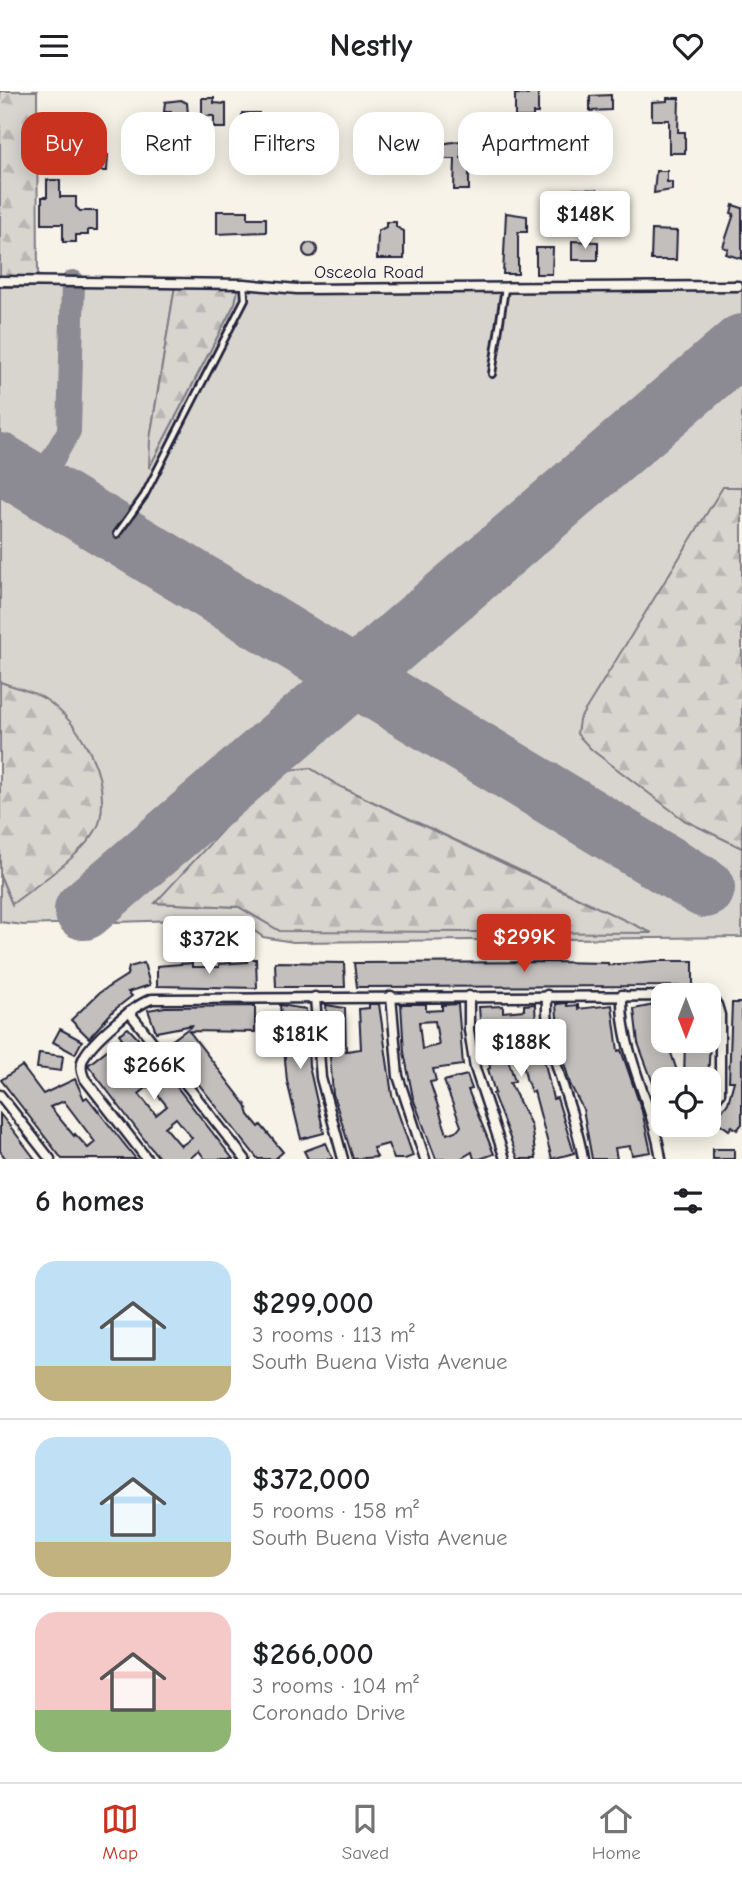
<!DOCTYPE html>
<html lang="en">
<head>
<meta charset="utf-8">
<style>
	:root { --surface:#fff; --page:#f2f2f2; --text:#202124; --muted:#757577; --line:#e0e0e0; --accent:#c8321e }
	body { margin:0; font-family:"Comic Neue",sans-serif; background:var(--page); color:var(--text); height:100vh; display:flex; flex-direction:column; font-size:26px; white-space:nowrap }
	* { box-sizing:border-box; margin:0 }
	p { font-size:23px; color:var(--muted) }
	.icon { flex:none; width:38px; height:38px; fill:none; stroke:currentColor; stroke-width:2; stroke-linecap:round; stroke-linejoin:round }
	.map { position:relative; height:1068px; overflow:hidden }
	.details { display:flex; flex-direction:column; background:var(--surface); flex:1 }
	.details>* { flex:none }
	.top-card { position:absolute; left:21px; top:21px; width:700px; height:63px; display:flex; gap:14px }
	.needle { width:46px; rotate:180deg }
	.controls { position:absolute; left:651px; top:892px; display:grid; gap:14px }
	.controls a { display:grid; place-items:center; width:70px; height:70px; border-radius:14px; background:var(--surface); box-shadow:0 4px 18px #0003; font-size:35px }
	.price { position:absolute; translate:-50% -60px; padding:0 16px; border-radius:7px; background:#fff; color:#222; font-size:23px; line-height:46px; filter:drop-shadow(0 2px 4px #0008) }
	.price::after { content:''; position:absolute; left:50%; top:42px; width:21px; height:16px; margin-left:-10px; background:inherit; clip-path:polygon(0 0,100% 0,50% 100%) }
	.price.active { background:var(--accent); color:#fff }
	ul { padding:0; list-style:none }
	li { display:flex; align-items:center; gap:21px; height:175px; padding:0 35px }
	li+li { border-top:2px solid var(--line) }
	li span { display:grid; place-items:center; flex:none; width:196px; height:140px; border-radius:21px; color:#555 }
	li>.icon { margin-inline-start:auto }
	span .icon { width:84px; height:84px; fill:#fffc; stroke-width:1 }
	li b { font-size:30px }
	h2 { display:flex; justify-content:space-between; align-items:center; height:84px; padding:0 35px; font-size:30px }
	.chip { padding:0 24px; border-radius:21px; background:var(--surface); box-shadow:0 4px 18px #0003; font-size:24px; line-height:63px }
	.chip.active { background:var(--accent); color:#fff }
	header { display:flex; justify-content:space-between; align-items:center; height:91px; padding:0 35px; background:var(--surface); font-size:32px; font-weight:800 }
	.tabs { display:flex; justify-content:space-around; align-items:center; height:98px; border-top:2px solid var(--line); background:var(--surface); font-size:19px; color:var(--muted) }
	.tabs a { display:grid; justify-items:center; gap:4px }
	.tabs .active { color:var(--accent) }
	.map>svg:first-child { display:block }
</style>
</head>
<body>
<header><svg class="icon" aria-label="menu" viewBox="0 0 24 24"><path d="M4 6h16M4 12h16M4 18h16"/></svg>Nestly<svg class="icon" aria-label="heart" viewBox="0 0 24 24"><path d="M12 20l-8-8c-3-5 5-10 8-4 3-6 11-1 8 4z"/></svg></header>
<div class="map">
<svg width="742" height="1068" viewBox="0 0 742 1068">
	<defs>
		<pattern id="forest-firs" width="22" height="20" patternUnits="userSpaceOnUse" patternTransform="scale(1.75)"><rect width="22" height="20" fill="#d8d5cf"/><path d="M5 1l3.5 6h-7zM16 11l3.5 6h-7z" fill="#b9b7b3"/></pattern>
	</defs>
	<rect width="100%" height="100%" fill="#f7f3e8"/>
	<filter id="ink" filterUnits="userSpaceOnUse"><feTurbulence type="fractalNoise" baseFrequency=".0143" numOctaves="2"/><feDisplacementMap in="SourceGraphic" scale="14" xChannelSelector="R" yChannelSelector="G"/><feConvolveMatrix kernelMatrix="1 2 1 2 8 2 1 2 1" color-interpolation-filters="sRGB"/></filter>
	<g filter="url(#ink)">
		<path fill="#d8d5cf" stroke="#7d7c85" stroke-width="2" fill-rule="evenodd" d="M175 195 150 348V375L235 212 238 197 304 200 525 201 598 197 737 200 738 195H742V396L723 397 684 729 742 757V846L293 851 263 846 242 831 208 828 23 834 0 831V784L12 813 44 608 0 591V196ZM310 677 339 695 590 812 280 840 239 816 156 812Z"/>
		<g fill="url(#forest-firs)" stroke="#7d7c85" stroke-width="2">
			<polygon points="0,0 37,0 38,188 0,188"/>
			<polygon points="175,195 238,197 235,212 149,377 150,348"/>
			<polygon points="723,396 742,396 742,757 684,729 592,659 577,643 579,629"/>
			<path d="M0 591C14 596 33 600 45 608 81 633 110 684 100 729 94 757 35 795 12 813L0 784Z"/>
			<polygon points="310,677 339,695 652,842 280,840 239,816 155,812 277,680"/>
		</g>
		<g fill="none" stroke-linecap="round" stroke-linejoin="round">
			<polyline stroke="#8c8a92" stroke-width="24" points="37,395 69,340 73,191"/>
			<g stroke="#8c8a92" stroke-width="60">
				<polyline points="0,372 705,797"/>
				<polyline points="84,819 742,253"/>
			</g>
		</g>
		<g fill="#c2bfbd" stroke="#22223b" stroke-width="2" fill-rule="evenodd">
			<polygon points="528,0 538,0 538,22 533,22 533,26 515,26 515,3 528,4"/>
			<polygon points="611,4 611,19 590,20 590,5"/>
			<polygon points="202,7 214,7 214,12 226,13 226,37 214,37 214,25 202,25"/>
			<polygon points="667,7 679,7 678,41 685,41 685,62 669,62 669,29 652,29 652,11 667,10"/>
			<polygon points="181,9 187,12 189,36 181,36 181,25 171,25 171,21 164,21 165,11"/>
			<rect x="242" y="22" width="17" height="10"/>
			<polygon points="79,24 91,25 90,50 64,46 65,27 79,28"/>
			<polygon points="484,25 511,26 511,46 484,46"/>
			<rect x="574" y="25" width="17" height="31"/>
			<polygon points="430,50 439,50 439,53 461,50 461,67 469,67 469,99 454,99 455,68 430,68"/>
			<polygon points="97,64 108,64 107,80 96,80"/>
			<polygon points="656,80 667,80 667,91 672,91 672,99 654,102"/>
			<polygon points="47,89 60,89 60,106 76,106 76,116 80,120 97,120 97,139 88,139 88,144 76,144 76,151 63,151 63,133 42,133 42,106 47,106"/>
			<polygon points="574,98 597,99 596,127 574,127"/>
			<polygon points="733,114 742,117 742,168 726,163 728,158 723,156 734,123 731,122"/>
			<polygon points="217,120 248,120 248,127 266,127 266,141 217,143"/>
			<polygon points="506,122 527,125 527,141 518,141 518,183 503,183"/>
			<polygon points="386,131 396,131 396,136 404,140 404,168 377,168 378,140 386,136"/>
			<polygon points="652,139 677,140 676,169 651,169"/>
			<polygon points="572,150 598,151 598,169 572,169"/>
			<circle cx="310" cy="159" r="7"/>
			<polygon points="536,157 553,157 552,183 536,183"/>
			<polygon points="248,868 256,868 257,897 157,895 157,875 192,872 192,876 219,876 219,873 247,871"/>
			<polygon points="656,870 693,870 693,895 357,896 354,872 550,871 608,872 608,874"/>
			<polygon points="275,871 344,872 345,896 276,896"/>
			<polygon points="144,872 150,894 128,901 132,905 114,919 89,947 71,929 99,902 127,884 129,876"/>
			<polygon points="567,912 567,915 578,914 578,918 612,914 618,960 621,959 642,1020 651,1061 632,1064 630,1055 615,1057 617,1068 592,1068 583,1018 570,993 559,953 556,913"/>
			<polygon points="732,912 742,912 742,1033 737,1039 732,1035 729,1039 715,1029 728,1012 734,990 729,990"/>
			<polygon points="369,913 379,913 392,1004 413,1065 405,1068 394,1068 388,1053 373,1057 377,1066 353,1068 333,1003 326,914 345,917 346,960 361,958 359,918 369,917"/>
			<path d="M401 913H426V920L442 919V914L458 913 463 974 433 978 436 990 430 991 447 1043 458 1039 461 1035 444 990 467 984 472 998 468 999 494 1063 480 1068H474L472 1061 460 1068H436L413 1007 404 961ZM435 930 439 954 422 958 419 931Z"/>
			<polygon points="535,913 537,960 542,959 553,1008 557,1007 574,1062 552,1068 534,1000 531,1001 526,987 520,958 505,959 515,990 510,992 531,1034 536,1068 518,1068 493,1003 495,1002 488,978 490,977 489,970 485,971 482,959 479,916 503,915 503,921 524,919 524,914"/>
			<polygon points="659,913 662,927 657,928 663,950 667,950 680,989 663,989 662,1016 638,952 634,918"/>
			<polygon points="280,914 306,918 309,975 324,1042 301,1048 287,990"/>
			<polygon points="255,915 255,941 189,940 246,1014 249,1024 259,1036 261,1034 283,1061 275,1068 258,1068 167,953 193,934 156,941 148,919 165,916"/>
			<path d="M128 937 144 954 233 1068H205L199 1060 189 1068H160L150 1056 88 974 122 947 119 943ZM123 964 139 984 126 994 111 974ZM150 994 167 1015 156 1024 139 1003ZM176 1027 192 1047 181 1055 165 1036Z"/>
			<polygon points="60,938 82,950 75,963 53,951"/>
			<polygon points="685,950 710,950 708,989 684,989"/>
			<polygon points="39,962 63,965 61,980 37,977"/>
			<path d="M22 975 43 1003 75 988 84 1008 87 1006 136 1068H62L1 989ZM64 1010 95 1051 88 1057 75 1043 74 1045 50 1016Z"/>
			<polygon points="0,1023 16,1043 35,1068 6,1068 0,1060"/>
			<polygon points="326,1052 333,1068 308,1068 304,1060"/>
			<rect x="713" y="1058" width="21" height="10"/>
		</g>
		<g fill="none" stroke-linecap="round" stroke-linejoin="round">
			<g stroke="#22223b" stroke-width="10">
				<g id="service">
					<polyline points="492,283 505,197"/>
					<polyline points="117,443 144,405 245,208 244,193"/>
				</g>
			</g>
			<g stroke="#22223b" stroke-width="13">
				<g id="minor">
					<polyline points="0,190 244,193 297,198 738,195"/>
					<path d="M547 904C544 964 574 1011 583 1068"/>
					<path d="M622 904C620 961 653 1012 661 1068"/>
					<polyline points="391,905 398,985 425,1068"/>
					<polyline points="469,905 469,939 475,977 505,1068"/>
					<polyline points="315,906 321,987 343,1068"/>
					<polyline points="709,907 717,914 720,924 720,1002 709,1017"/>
					<polyline points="129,921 245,1068"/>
					<polyline points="0,1004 50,1068"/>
					<path d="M147 1068 84 987C81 980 80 973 84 966 93 949 134 914 152 908L703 905"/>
				</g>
			</g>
			<use href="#service" stroke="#f7f3e8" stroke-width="4.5"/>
			<use href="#minor" stroke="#f7f3e8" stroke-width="8"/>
		</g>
	</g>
	<g text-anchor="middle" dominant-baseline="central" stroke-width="5" stroke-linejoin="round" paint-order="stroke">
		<g font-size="19" fill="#22223b" stroke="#f7f3e8">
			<text x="369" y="181">Osceola Road</text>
		</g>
	</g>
</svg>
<div class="controls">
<a><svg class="needle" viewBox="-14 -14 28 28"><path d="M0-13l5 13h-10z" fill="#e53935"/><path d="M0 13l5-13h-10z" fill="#757577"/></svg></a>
<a><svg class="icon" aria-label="locate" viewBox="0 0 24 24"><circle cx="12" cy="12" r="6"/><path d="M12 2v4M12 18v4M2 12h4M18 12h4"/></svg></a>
</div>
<b class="price" style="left:585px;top:160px">$148K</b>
<b class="price active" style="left:524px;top:883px">$299K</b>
<b class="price" style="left:209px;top:885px">$372K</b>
<b class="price" style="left:300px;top:980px">$181K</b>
<b class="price" style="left:521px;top:988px">$188K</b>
<b class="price" style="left:154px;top:1011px">$266K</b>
<div class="top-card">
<a class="chip active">Buy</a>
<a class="chip">Rent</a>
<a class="chip">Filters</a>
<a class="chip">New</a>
<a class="chip">Apartment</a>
</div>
</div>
<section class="details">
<h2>6 homes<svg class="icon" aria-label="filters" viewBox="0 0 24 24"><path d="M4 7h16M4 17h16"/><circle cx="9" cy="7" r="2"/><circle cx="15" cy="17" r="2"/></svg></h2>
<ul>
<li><span style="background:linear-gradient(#bfe0f5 75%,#c2b280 0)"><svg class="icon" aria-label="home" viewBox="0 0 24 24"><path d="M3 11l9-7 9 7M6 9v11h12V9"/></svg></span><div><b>$299,000</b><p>3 rooms · 113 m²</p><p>South Buena Vista Avenue</p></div></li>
<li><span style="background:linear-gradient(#bfe0f5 75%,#c2b280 0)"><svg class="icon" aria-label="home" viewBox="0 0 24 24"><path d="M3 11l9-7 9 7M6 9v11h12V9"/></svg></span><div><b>$372,000</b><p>5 rooms · 158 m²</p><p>South Buena Vista Avenue</p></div></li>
<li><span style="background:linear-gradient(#f6c9c9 70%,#8fb573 0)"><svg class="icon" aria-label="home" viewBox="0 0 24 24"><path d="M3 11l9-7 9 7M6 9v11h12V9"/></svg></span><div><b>$266,000</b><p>3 rooms · 104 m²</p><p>Coronado Drive</p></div></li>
</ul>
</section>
<nav class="tabs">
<a class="active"><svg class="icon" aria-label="map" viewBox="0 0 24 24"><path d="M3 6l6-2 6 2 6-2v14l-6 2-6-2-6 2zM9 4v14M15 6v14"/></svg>Map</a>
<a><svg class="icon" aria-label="saved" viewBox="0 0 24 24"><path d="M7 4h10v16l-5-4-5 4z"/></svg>Saved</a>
<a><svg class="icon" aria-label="home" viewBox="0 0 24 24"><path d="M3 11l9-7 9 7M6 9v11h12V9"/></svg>Home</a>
</nav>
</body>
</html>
